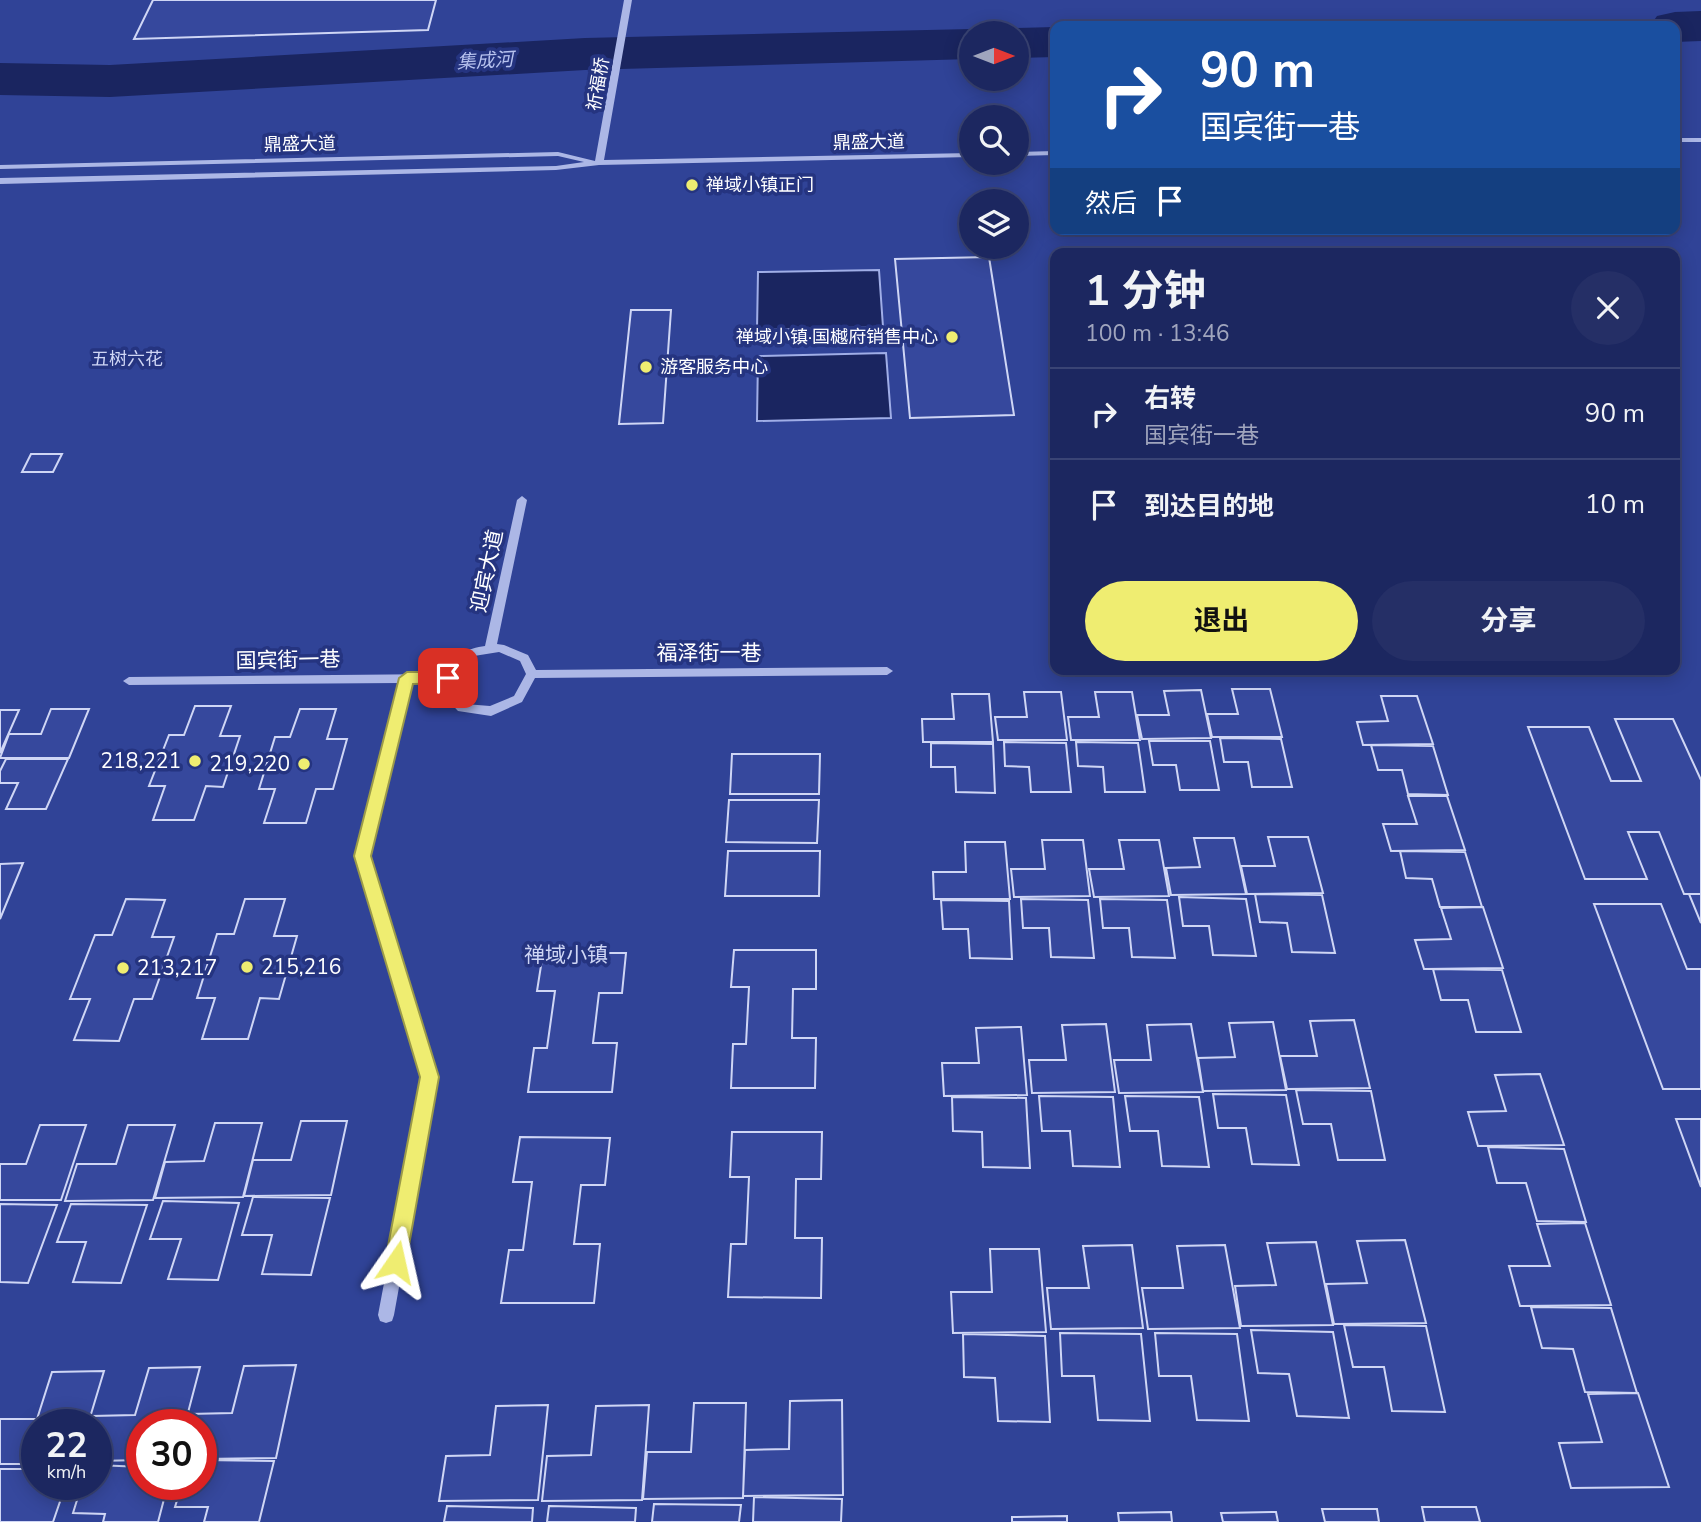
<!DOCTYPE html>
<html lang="zh">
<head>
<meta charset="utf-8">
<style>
	body { margin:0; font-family:"Nunito Sans","Noto Sans SC",sans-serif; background:#252f66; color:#f1f3f6; height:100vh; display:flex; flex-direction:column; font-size:26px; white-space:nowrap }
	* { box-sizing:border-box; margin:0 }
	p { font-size:23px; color:#a0a5bd }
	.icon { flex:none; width:38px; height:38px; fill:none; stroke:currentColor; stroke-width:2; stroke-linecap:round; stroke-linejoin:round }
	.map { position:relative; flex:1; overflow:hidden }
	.sheet { position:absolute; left:1050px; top:248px; width:630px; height:427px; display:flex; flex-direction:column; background:#1c2760; border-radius:14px; box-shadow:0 4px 18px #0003,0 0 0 2px #3a4475 }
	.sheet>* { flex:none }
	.top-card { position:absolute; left:1050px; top:21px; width:630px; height:214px; border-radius:14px; box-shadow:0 4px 18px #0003,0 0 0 2px #3a4475; background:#1a4fa0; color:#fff; overflow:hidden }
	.needle { width:46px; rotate:90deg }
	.controls { position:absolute; left:959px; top:21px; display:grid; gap:14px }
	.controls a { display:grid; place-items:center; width:70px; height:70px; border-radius:50%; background:#1c2760; box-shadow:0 4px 18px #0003,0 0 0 2px #3a4475; font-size:35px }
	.speed { position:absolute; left:21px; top:1409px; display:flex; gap:14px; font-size:35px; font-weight:700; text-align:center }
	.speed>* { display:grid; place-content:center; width:91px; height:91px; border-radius:50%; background:#1c2760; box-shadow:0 4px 18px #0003,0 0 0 2px #3a4475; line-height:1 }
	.speed small { font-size:18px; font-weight:400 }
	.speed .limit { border:10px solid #d22; background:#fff; color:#111 }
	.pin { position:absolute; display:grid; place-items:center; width:60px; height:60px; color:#fff; margin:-30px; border-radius:14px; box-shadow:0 4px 10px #0006 }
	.me { position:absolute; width:77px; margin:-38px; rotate:11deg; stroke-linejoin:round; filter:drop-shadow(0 0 5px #0008) }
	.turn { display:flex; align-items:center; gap:24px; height:147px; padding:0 35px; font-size:32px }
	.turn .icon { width:91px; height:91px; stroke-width:2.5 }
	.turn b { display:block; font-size:49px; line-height:60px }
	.then { display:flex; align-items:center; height:66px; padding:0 35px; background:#0003; gap:14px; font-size:26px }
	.round { display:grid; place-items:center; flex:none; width:74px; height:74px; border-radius:37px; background:#252f66 }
	.headline { display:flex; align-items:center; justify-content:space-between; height:119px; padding:0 35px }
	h1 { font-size:42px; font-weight:700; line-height:52px }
	.cta { display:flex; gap:14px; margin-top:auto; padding:14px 35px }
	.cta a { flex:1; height:80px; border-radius:42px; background:#efed71; color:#111; font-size:28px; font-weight:700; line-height:80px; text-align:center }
	.cta a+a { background:#252f66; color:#f1f3f6 }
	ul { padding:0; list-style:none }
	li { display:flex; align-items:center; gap:21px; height:91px; padding:0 35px; border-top:2px solid #3a4475 }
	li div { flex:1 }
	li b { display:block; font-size:26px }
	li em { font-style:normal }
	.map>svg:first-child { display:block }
	.green { fill:#304397; fill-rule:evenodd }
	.water { fill:#1a2560; stroke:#a0aee7; stroke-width:2 }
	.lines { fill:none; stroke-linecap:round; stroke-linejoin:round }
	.river { fill:#1a2560; fill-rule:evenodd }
	.building { fill:#36489d; stroke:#cfd6f5; stroke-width:2 }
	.minor { fill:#acb7e6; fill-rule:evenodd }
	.route { fill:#efed71; stroke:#9b9a49; stroke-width:2 }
	.poi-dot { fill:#efed71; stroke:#253480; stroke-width:2.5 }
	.labels { text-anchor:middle; stroke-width:7; stroke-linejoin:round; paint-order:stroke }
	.far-street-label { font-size:18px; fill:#fff; stroke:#253480 }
	.far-poi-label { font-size:18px; fill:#fff; stroke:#253480; text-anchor:start }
	.far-park-label { font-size:18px; fill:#cfd6f5; stroke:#253480 }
	.far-water-label { font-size:19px; font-style:italic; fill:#b7c2ee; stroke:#253480 }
	.street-label { font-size:21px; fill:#fff; stroke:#253480 }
	.poi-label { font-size:21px; fill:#fff; stroke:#253480; text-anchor:end }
	.park-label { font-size:21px; fill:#cfd6f5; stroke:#253480 }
</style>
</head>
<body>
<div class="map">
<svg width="1701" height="1522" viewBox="0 0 1701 1522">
	<rect width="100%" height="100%" fill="#253480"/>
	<!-- green -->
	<path class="green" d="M0,0H1701V1522H0ZM1055,26H1675V229H1055ZM971,33H1017V79H971ZM971,117H1017V163H971ZM971,201H1017V247H971ZM1055,254H1675V670H1055ZM37,1424H96V1484H37ZM142,1424H201V1484H142Z"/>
	<!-- water -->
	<path class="water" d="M879,270L883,327L757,330L758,272Z
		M886,353L891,418L757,421L758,356Z"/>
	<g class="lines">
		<!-- river -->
		<path class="river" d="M1701,11V41L1675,42V26H1650L1657,16L1675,12Z
			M1055,27V57L1017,58V33H998L1017,28Z
			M971,29L989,33H971V59L585,70L110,97L0,95V63L110,65L585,38Z"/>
	</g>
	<!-- building -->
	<path class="building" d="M153,0H436L428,30L134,39Z
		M989,257L1014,415L910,418L895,259Z
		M631,310H671L663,423L619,424Z
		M31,454H62L53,472H22Z
		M1232,689H1270L1282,737H1212L1207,714H1238Z
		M1201,690L1211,738L1142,739L1137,715H1169L1164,691Z
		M1024,692H1061L1067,740H998L995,717H1027Z
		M1095,692H1132L1140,740H1071L1068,717H1099Z
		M952,694H989L993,742H923L922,719H954Z
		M1381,696H1417L1433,744L1363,745L1357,722L1388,721Z
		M195,706H231L220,736H240L223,787L206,786L194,820H153L165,786H149L169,735H184Z
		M51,709H89L69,758H0L9,734H41Z
		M300,709H336L327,739H347L333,789H316L306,823H264L275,789H259L275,737H290Z
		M0,710H19L0,753Z
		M1615,719H1673L1701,780V894H1684L1659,832H1628L1647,879H1585L1528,727H1589L1611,781H1641Z
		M1220,738L1281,739L1292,787H1252L1248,762H1224Z
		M1149,741H1210L1219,790H1180L1176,765H1153Z
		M1004,742L1066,743L1071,792H1031L1029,767L1005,766Z
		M1076,742L1138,743L1145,792H1105L1103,767L1078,766Z
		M931,743L993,744L995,793L956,792L955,767H931Z
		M1371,745L1433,746L1448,795L1408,794L1402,770H1378Z
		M732,754H820L819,794H730Z
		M6,759H68L46,809H6L18,783H0V771Z
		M1408,796H1447L1465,850L1391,851L1383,824H1417Z
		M729,800H819L817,843L726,842Z
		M1268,837H1308L1323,893L1247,894L1241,866H1275Z
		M1194,838H1234L1246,894L1171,895L1166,868L1200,867Z
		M1042,840H1083L1090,896L1014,897L1011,869H1045Z
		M1119,840H1159L1169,896L1094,897L1089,869H1124Z
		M965,842H1005L1010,899H934L933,872H966Z
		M728,851H820L819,896H725Z
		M1400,851L1465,852L1482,907H1440L1432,879L1406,878Z
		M23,863L0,919V864Z
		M1255,894L1322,895L1335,953L1292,952L1287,923L1260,922Z
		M1689,894H1701V923Z
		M1179,897L1246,899L1256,956L1213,955L1209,926H1183Z
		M126,899L165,900L152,937H174L152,999H134L119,1041L74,1040L90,999H70L95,935H112Z
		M245,899H285L274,936H297L279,999L260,998L248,1039H202L215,998H197L217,934H234Z
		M1021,899L1088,900L1094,958L1051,957L1049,928H1023Z
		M1100,899L1167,900L1175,958L1132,957L1129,928H1103Z
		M941,900L1009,901L1012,959L970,958L968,929H943Z
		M1594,904H1661L1687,969H1701V1089H1663Z
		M1483,907L1503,968L1424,969L1415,940L1451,939L1441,908Z
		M734,950H816V989H793L792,1038H816L815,1088H731L733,1044H746L749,987H731Z
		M543,953H626L622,993H599L593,1043H617L612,1092H528L534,1048H547L555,991H537Z
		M1433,969L1502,970L1521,1032H1476L1468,1000H1441Z
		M1354,1020L1370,1088L1287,1089L1280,1056H1317L1310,1021Z
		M1273,1022L1286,1090L1203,1091L1198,1058L1235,1057L1229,1023Z
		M1106,1024L1115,1092L1032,1093L1029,1060H1066L1062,1025Z
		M1191,1024L1203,1092L1119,1093L1114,1060H1151L1147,1025Z
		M1021,1027L1027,1095L944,1096L942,1063H979L976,1028Z
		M1540,1074L1564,1145L1478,1146L1468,1112L1506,1111L1495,1075Z
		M1296,1090L1371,1091L1385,1160H1338L1331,1124H1303Z
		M1213,1094L1286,1095L1299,1165L1252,1164L1246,1128H1218Z
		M1039,1096L1113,1097L1120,1167L1073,1166L1070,1131H1042Z
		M1125,1096L1199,1097L1209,1167L1162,1166L1158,1131H1130Z
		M952,1097L1026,1098L1030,1168L983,1167L982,1132L953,1131Z
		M1676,1119H1701V1187Z
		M301,1121H347L331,1195L244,1196L253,1160H291Z
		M215,1123H262L243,1197L155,1198L165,1162L204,1161Z
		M40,1125H86L61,1200H0V1164H26Z
		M128,1125H175L153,1200L65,1201L77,1164H116Z
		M732,1132H822L821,1179H796L795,1238H822L821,1298L728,1297L731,1244H746L749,1177H730Z
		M520,1137L610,1138L605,1185H581L574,1244H600L594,1303H501L509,1250H523L532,1182H513Z
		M1488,1147L1564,1149L1586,1222L1537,1221L1526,1183H1497Z
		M253,1197L330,1198L311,1275L262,1274L272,1235H242Z
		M163,1201L239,1203L218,1280L168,1279L181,1239H150Z
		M0,1204L57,1205L28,1283L0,1282Z
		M71,1204L147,1205L121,1283L73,1282L86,1242H57Z
		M1585,1223L1611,1305L1520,1306L1509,1266H1550L1537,1224Z
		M1405,1240L1426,1323L1334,1324L1326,1284L1367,1283L1357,1241Z
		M1316,1242L1333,1325L1241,1326L1235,1286L1276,1285L1267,1243Z
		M1132,1245L1143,1328L1051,1329L1047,1288H1089L1083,1246Z
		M1225,1245L1240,1328L1148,1329L1142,1288H1183L1177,1246Z
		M990,1249H1039L1046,1332L953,1333L951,1292H992Z
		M1531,1307L1611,1308L1637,1393L1585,1392L1573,1349L1542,1348Z
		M1344,1325L1426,1326L1445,1412L1392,1411L1384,1367H1353Z
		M1251,1330L1333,1332L1349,1418L1297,1416L1289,1374L1258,1373Z
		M1060,1333L1141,1334L1150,1421L1098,1420L1094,1376H1062Z
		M1155,1333L1237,1334L1249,1421L1197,1420L1191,1376H1159Z
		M963,1334L1045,1336L1050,1422L998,1421L995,1378L964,1377Z
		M296,1365L276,1458L201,1459V1424H186L189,1414L232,1413L244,1366Z
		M200,1367L185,1424H142V1460L96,1461V1424H89L92,1416L135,1415L149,1368Z
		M104,1371L88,1424H37V1464H0V1419H37L52,1372Z
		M1638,1393L1669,1487L1571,1488L1559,1443L1602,1442L1588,1394Z
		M842,1400L843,1495L743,1496L745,1450L789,1449L790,1401Z
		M694,1403H746L743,1498L643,1499L647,1452H691Z
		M548,1405L538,1500L439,1501L446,1456L490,1455L496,1406Z
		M649,1405L642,1500L542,1501L547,1456L591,1455L596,1406Z
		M201,1460L274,1461L259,1522H204L208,1507H175L182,1484H201Z
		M96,1465L142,1467V1484H168L158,1522H103L105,1514L73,1513L82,1484H96Z
		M0,1469H37V1484H66L53,1522H0Z
		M754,1497L842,1499L841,1522H753Z
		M654,1504L741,1505L739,1522H652Z
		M447,1506L533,1508L532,1522H444Z
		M549,1506L636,1508L635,1522H547Z
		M1422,1507H1476L1480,1522H1425Z
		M1322,1509H1377L1379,1522H1325Z
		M1171,1512L1172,1522H1119L1118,1513Z
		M1276,1512L1278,1522H1223L1221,1513Z
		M1067,1516V1522H1012V1517Z"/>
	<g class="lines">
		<!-- minor -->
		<path class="minor" d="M624,0H632L604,160L971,153V157L599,165L556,170L0,184V178L556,166L584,162L558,156L0,169V165L558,152L595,161Z
			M1675,138H1701V142H1675Z
			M1055,151V155L1017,156V152Z
			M522,496L527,500L497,644L504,645L528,655L536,670L887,667L893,671L887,675L535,678L522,702L491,716L458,711L442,694L440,691L442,682L412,683L369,856L437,1077L394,1315L392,1321L386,1323L380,1321L378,1315L423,1077L357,856L400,683L129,685L123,681L129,677L443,674C448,656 469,648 485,646L517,500ZM499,652L520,661L526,674L514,696L490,706L465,704L452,690L455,671L474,656Z"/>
	</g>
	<!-- route -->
	<path class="route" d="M407,672H448L456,678L448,683L413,684L371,856L439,1077L406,1262L403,1269L396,1272L388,1269L385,1262L420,1077L354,856L399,678Z"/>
	<!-- markers -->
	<g class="poi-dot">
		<circle cx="692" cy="185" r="7"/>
		<circle cx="952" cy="337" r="7"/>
		<circle cx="646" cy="367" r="7"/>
		<circle cx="195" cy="761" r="7"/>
		<circle cx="304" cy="764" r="7"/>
		<circle cx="247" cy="967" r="7"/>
		<circle cx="123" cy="968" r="7"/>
	</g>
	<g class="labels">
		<!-- far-street labels -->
		<g class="far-street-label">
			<text transform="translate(598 84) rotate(-80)" y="6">祈福桥</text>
			<text transform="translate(869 142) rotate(-1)" y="6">鼎盛大道</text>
			<text transform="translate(300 144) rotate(-1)" y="6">鼎盛大道</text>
		</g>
		<!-- far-poi labels -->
		<g class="far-poi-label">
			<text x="706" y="191">禅域小镇正门</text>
			<text x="938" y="343" text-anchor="end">禅域小镇·国樾府销售中心</text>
			<text x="660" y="373">游客服务中心</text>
		</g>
		<!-- far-park labels -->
		<g class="far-park-label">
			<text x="127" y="365">五树六花</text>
		</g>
		<!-- far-water labels -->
		<g class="far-water-label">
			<text transform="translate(485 60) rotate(-3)" y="7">集成河</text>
		</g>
		<!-- street labels -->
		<g class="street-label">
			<text transform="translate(487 571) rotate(-78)" y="7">迎宾大道</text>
			<text x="709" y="660">福泽街一巷</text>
			<text transform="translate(288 660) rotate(-1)" y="7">国宾街一巷</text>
		</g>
		<!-- poi labels -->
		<g class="poi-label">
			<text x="181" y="768">218,221</text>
			<text x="290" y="771">219,220</text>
			<text x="261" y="974" text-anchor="start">215,216</text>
			<text x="137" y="975" text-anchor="start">213,217</text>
		</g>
		<!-- park labels -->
		<g class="park-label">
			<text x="566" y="962">禅域小镇</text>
		</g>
	</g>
</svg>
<div class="controls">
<a><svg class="needle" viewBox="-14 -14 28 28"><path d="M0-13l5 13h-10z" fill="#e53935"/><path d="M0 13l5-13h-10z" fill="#a0a5bd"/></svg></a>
<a><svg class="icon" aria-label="search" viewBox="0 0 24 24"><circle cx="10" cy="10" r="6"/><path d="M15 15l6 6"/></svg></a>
<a><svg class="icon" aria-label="layers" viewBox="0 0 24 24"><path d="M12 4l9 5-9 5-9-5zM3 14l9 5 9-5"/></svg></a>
</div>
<div class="speed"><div>22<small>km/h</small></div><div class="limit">30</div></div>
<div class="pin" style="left:448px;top:678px;background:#d93025"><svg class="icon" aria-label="arrive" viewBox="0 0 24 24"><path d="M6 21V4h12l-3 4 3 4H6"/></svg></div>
<svg class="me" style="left:396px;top:1262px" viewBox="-20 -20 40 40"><path d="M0-17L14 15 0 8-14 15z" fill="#efed71" stroke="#fff" stroke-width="4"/></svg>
<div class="top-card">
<div class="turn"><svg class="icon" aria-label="right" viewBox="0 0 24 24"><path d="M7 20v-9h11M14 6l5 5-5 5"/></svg><div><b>90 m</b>国宾街一巷</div></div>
<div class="then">然后<svg class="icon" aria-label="arrive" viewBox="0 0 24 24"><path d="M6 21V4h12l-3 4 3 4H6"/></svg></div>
</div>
<section class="sheet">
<div class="headline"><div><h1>1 分钟</h1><p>100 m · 13:46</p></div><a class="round"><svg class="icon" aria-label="close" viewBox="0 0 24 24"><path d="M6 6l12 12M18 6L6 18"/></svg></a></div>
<ul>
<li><svg class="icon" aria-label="right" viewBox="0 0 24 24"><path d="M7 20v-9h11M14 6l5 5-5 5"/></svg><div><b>右转</b><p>国宾街一巷</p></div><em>90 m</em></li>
<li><svg class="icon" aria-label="arrive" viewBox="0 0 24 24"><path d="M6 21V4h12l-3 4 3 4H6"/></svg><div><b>到达目的地</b></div><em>10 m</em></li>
</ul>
<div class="cta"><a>退出</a><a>分享</a></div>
</section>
</div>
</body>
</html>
